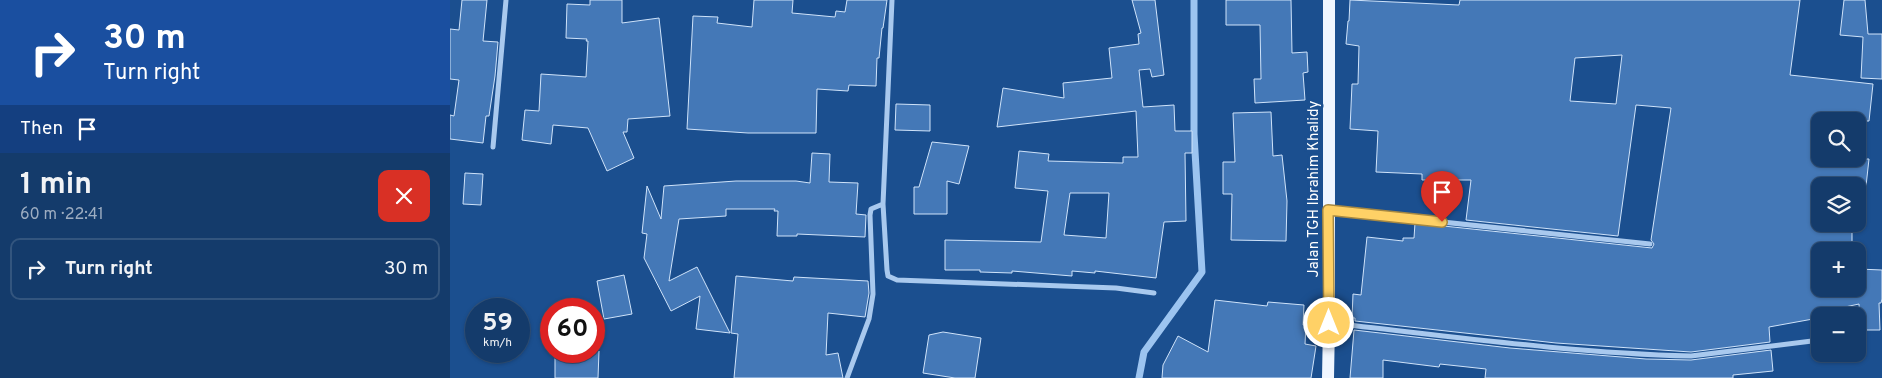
<!DOCTYPE html>
<html lang="en">
<head>
<meta charset="utf-8">
<style>
	body { margin:0; font-family:Overpass,sans-serif; background:#1d4271; color:#f1f3f6; height:100vh; display:flex; flex-direction:column; font-size:19px; white-space:nowrap }
	* { box-sizing:border-box; margin:0 }
	p { font-size:16px; color:#9dadc1 }
	.icon { flex:none; width:28px; height:28px; fill:none; stroke:currentColor; stroke-width:2; stroke-linecap:round; stroke-linejoin:round }
	.map { position:relative; flex:1; overflow:hidden }
	.sheet { display:flex; flex-direction:column; background:#143b6b; width:450px }
	.sheet>* { flex:none }
	.guide { background:#1a4fa0; color:#fff; overflow:hidden }
	.tools { position:absolute; left:1361px; top:112px; display:grid; gap:10px }
	.tools a { display:grid; place-items:center; width:55px; height:55px; border-radius:10px; background:#143b6b; box-shadow:0 1px 4px #0004,0 0 0 1px #33557e; font-size:25px }
	.speed { position:absolute; left:15px; top:298px; display:flex; gap:10px; font-size:25px; font-weight:700; text-align:center }
	.speed>* { display:grid; place-content:center; width:65px; height:65px; border-radius:50%; background:#143b6b; box-shadow:0 1px 4px #0004,0 0 0 1px #33557e; line-height:1 }
	.speed small { font-size:12px; font-weight:400 }
	.speed .limit { border:8px solid #d22; background:#fff; color:#111 }
	.pin { position:absolute; display:grid; place-items:center; width:42px; height:42px; color:#fff; margin:-51px -21px; border-radius:50% 50% 50% 0; rotate:-45deg; box-shadow:0 0 5px #0007 }
	.pin .icon { rotate:45deg }
	.me { position:absolute; width:55px; margin:-28px; rotate:0deg; stroke-linejoin:round; filter:drop-shadow(0 0 4px #0008) }
	.turn { display:flex; align-items:center; gap:18px; height:105px; padding:0 20px; font-size:22px }
	.turn .icon { width:65px; height:65px; stroke-width:2.5 }
	.turn b { display:block; font-size:35px; line-height:42px }
	.then { display:flex; align-items:center; height:48px; padding:0 20px; background:#0003; gap:10px; font-size:19px }
	.round { display:grid; place-items:center; flex:none; width:52px; height:52px; border-radius:10px; background:#1d4271 }
	.overview { display:flex; align-items:center; justify-content:space-between; height:85px; padding:0 20px }
	h1 { font-size:30px; font-weight:700; line-height:38px }
	ul { padding:0; list-style:none }
	li { display:flex; align-items:center; gap:15px; height:62px; margin:0 10px 8px; padding:0 10px; border:2px solid #33557e; border-radius:10px }
	li div { flex:1 }
	li b { display:block; font-size:19px }
	li em { font-style:normal }
	main { display:flex; flex:1; min-height:0 }
	.map>svg:first-child { display:block }
	.lines { fill:none; stroke-linecap:round; stroke-linejoin:round }
	.stream { stroke:#9cc4f0; stroke-width:7 }
	.building { fill:#4478b7; stroke:#cfe3fa; fill-rule:evenodd }
	.minor { stroke:#a9c9ee; stroke-width:5 }
	.primary { stroke:#f0f6ff; stroke-width:12 }
	.route-casing { stroke:#a68842; stroke-width:12 }
	.route { stroke:#ffd166; stroke-width:9 }
	.labels { text-anchor:middle; stroke-width:5; stroke-linejoin:round; paint-order:stroke }
	.street-label { font-size:15px; fill:#fff; stroke:#1b4f8f }
</style>
</head>
<body>
<main>
<section class="sheet">
<div class="guide">
<div class="turn"><svg class="icon" aria-label="right" viewBox="0 0 24 24"><path d="M7 20v-9h11M14 6l5 5-5 5"/></svg><div><b>30 m</b>Turn right</div></div>
<div class="then">Then<svg class="icon" aria-label="arrive" viewBox="0 0 24 24"><path d="M6 21V4h12l-3 4 3 4H6"/></svg></div>
</div>
<div class="overview"><div><h1>1 min</h1><p>60 m · 22:41</p></div><a class="round" style="background:#d93025;color:#fff"><svg class="icon" aria-label="close" viewBox="0 0 24 24"><path d="M6 6l12 12M18 6L6 18"/></svg></a></div>
<ul>
<li><svg class="icon" aria-label="right" viewBox="0 0 24 24"><path d="M7 20v-9h11M14 6l5 5-5 5"/></svg><div><b>Turn right</b></div><em>30 m</em></li>
</ul>
</section>
<div class="map">
<svg width="1432" height="378" viewBox="0 0 1432 378">
	<rect width="100%" height="100%" fill="#1b4f8f"/>
	<g class="lines">
		<!-- stream -->
		<path class="stream" d="M689,378L694,352L752,272L744,134V0"/>
	</g>
	<!-- building -->
	<path class="building" d="M12,0H37L33,41L48,42L45,76L39,116H36L33,143L0,139V115L4,116L9,80L0,79V29L9,30Z
		M140,0H172V23L209,18L220,116L178,119L177,132H173L184,158L157,171L138,128L103,125L101,144L72,140L75,110L89,111L91,74L136,77L138,41H136L137,39L116,38L117,4L140,5Z
		M304,0H343L342,13L385,17L386,11L395,12L397,0H437L433,28H432L429,58H427L426,86L399,85L398,91L367,89L366,133H298L237,129L243,16L268,17L267,23L302,27Z
		M682,0H705L714,75L702,77L700,69L689,70L693,107L724,105L725,131H742V153H735L736,221L714,222L706,278L645,271V273L622,271V276L562,271V273L530,272V270H495V240L591,242L598,191L565,188L569,151L599,154L598,161L673,163V157H688L686,111L547,127L553,88L614,98L613,83L662,78L659,48L689,44L688,34L691,33ZM620,193H659L656,238L614,235Z
		M776,0H841L842,53L857,52L858,72L853,73L855,100L805,103L804,79H811L810,25H776Z
		M900,0L1009,5L1010,0H1350L1340,75L1423,84L1419,121H1370V159H1419L1416,186H1370V228H1402V251L1368,252L1367,289H1408V269L1432,270V299L1431,303H1429L1430,330H1410L1409,304L1362,314L1363,319L1319,327L1320,342L1241,352L1106,343L905,321V318H902L903,294L911,295L917,237L953,241V238H964L965,223L1202,248L1204,244L1201,240L1221,108L1186,105L1168,236L1016,220L1021,180H972V174L926,172L928,131L900,129L902,84H908L909,46L896,44L898,21H899ZM1172,55L1166,104L1120,101L1125,58Z
		M1394,0H1415L1418,34H1432V79L1411,78L1413,37L1390,35Z
		M446,104L480,105V131L445,130Z
		M821,112L823,156L832,155L837,201L836,241L781,240L782,194H773V162H785L783,113Z
		M482,142L519,146L509,184L497,181V214H464V187H469Z
		M362,153L380,154L379,182L408,183L406,214L416,215L415,237L347,234V236H327L328,211H324L325,209H276V216L229,219L219,281L247,267L280,333L246,329L250,296L221,311L194,258L197,234L192,233L197,186L211,219L214,186L286,181H346L360,183Z
		M15,173L33,174L31,205L13,204Z
		M174,275L182,314L154,319L147,281Z
		M286,276L343,281L344,277L418,281L419,293L415,317L378,313L376,355L388,353L393,378H284L288,334L281,333Z
		M765,300L817,306L818,302L854,305L853,325H856L855,344L866,346L861,378H712L713,365L728,336L758,352Z
		M904,330L1060,348L1196,359L1241,360L1321,350L1323,371L1283,375V378H1035L1036,369L990,364L989,367L933,360V378H900Z
		M493,332L531,338L525,378H505L473,373L479,335Z
		M105,351H149L148,378H105Z"/>
	<g class="lines">
		<!-- minor -->
		<path class="minor" d="M43,147L56,0
			M433,204L437,270L438,276L447,280L666,288L704,293
			M879,210L1200,244
			M880,323C1000,336 1121,353 1241,356L1370,340
			M397,378L419,319L423,294L420,215L421,209L433,204L442,0"/>
		<!-- primary -->
		<path class="primary" d="M878,378L879,323V0"/>
	</g>
	<g class="lines">
		<!-- route casing -->
		<g class="route-casing">
			<path id="route" d="M879,323L878,210L992,222"/>
		</g>
		<!-- route -->
		<use href="#route" class="route"/>
	</g>
	<g class="labels">
		<!-- street labels -->
		<g class="street-label">
			<text transform="translate(863 189) rotate(-90)" y="5">Jalan TGH Ibrahim Khalidy</text>
		</g>
	</g>
</svg>
<div class="tools">
<a><svg class="icon" aria-label="search" viewBox="0 0 24 24"><circle cx="10" cy="10" r="6"/><path d="M15 15l6 6"/></svg></a>
<a><svg class="icon" aria-label="layers" viewBox="0 0 24 24"><path d="M12 4l9 5-9 5-9-5zM3 14l9 5 9-5"/></svg></a>
<a>+</a>
<a>−</a>
</div>
<div class="speed"><div>59<small>km/h</small></div><div class="limit">60</div></div>
<div class="pin" style="left:992px;top:222px;background:#d93025"><svg class="icon" aria-label="arrive" viewBox="0 0 24 24"><path d="M6 21V4h12l-3 4 3 4H6"/></svg></div>
<svg class="me" style="left:879px;top:323px" viewBox="-20 -20 40 40"><circle r="17" fill="#ffd166" stroke="#fff" stroke-width="3"/><path d="M0-11L8 9 0 5-8 9z" fill="#fff"/></svg>
</div>
</main>
</body>
</html>
